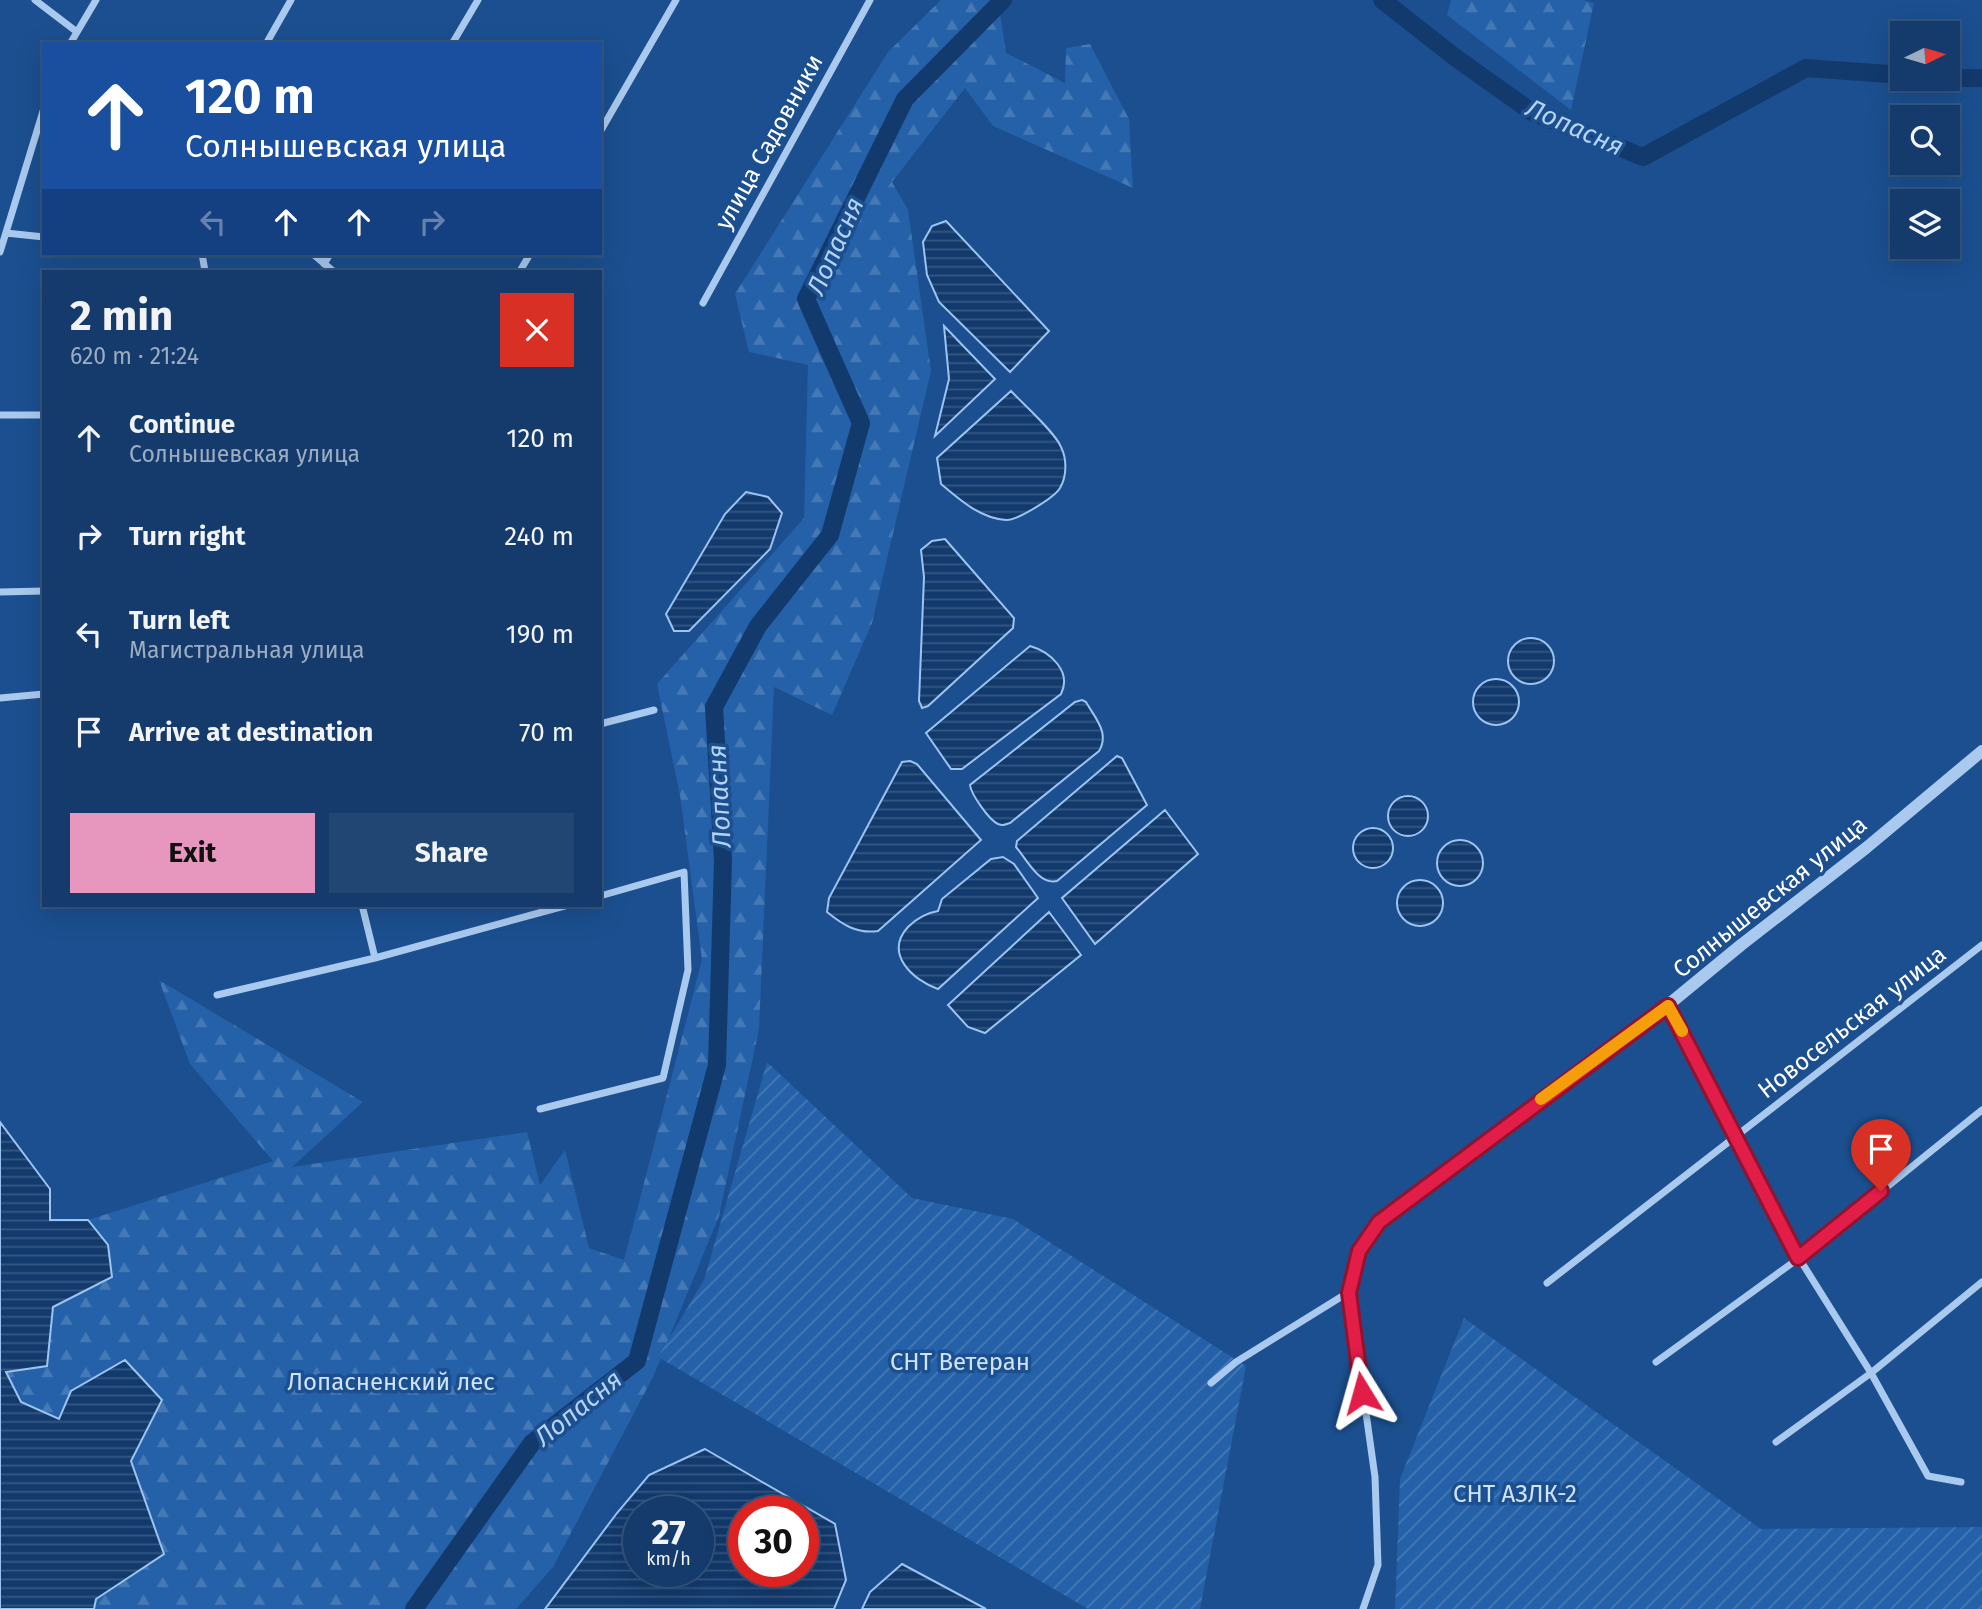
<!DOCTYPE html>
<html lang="en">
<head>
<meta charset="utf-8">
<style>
	body { margin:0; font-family:"Fira Sans",sans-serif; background:#214673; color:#f1f3f6; height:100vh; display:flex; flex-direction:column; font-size:26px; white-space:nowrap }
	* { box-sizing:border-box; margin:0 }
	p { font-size:23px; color:#9dadc1 }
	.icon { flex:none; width:38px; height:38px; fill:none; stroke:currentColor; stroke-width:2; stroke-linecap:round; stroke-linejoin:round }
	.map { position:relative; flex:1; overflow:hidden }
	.panel { position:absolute; left:42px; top:270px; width:560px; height:637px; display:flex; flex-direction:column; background:#143b6b; border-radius:0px; box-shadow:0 7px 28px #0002,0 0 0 2px #33557e }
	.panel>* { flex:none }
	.banner { position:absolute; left:42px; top:42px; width:560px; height:214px; border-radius:0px; box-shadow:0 7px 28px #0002,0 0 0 2px #33557e; background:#1a4fa0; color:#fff; overflow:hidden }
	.needle { width:46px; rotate:85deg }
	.controls { position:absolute; left:1890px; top:21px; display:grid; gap:14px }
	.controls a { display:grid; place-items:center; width:70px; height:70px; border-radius:0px; background:#143b6b; box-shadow:0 7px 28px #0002,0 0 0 2px #33557e; font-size:35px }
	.speed { position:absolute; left:623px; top:1496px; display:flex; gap:14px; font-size:35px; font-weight:700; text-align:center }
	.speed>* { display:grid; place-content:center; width:91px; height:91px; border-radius:50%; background:#143b6b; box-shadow:0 7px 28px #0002,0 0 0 2px #33557e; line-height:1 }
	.speed small { font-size:18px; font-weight:400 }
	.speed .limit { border:10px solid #d22; background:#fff; color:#111 }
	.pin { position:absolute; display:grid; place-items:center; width:60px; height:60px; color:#fff; margin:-72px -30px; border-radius:50% 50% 50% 0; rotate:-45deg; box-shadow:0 0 7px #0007 }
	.pin .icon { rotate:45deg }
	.me { position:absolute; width:77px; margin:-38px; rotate:352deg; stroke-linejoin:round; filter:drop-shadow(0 0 5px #0008) }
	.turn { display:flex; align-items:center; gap:24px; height:147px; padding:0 28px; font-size:32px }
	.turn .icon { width:91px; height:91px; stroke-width:2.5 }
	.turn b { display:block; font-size:49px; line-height:60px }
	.lanes { display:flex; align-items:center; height:66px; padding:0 28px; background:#0003; justify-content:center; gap:35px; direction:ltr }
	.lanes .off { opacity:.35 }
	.round { display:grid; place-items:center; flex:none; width:74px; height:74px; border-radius:0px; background:#214673 }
	.summary { display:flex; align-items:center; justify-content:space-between; height:119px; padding:0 28px }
	h1 { font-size:42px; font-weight:700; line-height:52px }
	.cta { display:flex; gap:14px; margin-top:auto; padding:14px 28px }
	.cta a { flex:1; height:80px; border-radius:0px; background:#e797bd; color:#111; font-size:28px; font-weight:700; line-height:80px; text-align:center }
	.cta a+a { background:#214673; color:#f1f3f6 }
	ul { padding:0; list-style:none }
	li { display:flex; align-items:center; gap:21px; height:98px; padding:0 28px }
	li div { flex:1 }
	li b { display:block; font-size:26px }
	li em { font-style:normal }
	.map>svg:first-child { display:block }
	.forest { fill:url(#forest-firs) }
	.garden { fill:url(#garden-furrows) }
	.water { fill:url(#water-rules); stroke:#9cc4f0; stroke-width:2; fill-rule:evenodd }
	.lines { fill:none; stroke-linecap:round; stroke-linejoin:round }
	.river { stroke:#123a6d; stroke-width:18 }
	.minor { stroke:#a9c9ee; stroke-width:7 }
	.tertiary { stroke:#a9c9ee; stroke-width:12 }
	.route-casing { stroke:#92132f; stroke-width:18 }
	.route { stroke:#e11d48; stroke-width:12 }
	.slow { stroke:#f59e0b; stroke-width:12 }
	.labels { text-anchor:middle; stroke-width:7; stroke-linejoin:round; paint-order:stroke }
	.street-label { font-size:24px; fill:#fff; stroke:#1b4f8f }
	.park-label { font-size:24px; fill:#cfe3fa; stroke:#1b4f8f }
	.water-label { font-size:26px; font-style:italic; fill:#b5d3f5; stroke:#1b4f8f }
</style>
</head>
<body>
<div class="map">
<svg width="1982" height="1609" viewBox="0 0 1982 1609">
	<defs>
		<pattern id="forest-firs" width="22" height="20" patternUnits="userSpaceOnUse" patternTransform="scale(1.75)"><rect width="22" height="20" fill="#2461a8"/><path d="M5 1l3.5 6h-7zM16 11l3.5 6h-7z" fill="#4579b5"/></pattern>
		<pattern id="garden-furrows" width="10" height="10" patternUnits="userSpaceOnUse" patternTransform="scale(1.75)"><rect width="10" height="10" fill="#2461a8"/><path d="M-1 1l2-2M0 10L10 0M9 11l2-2" fill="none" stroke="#4579b5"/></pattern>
		<pattern id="water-rules" width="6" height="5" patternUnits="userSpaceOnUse" patternTransform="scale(1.75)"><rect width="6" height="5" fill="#123a6d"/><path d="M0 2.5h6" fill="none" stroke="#365883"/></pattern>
	</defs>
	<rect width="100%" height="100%" fill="#1b4f8f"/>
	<!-- forest -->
	<path class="forest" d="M941,0H998L1006,53L1065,83L1066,48L1090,44L1129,119L1133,188L993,126L965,88L892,182L908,210L931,371L872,623L832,715L774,687L759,1029L719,1216L653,1377L553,1567L516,1609H94L96,1599L164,1554L131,1461L162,1399L59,1419L21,1402L5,1372L47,1366L53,1307L112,1277L108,1245L88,1220L273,1161L190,1064L159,980L363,1102L292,1167L527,1132L540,1185L565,1150L589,1248L624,1260L702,960L680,795L657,684L804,518L808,365L749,352L735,294L888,52Z
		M1451,0H1583L1594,3L1571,110L1447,15Z"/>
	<!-- garden -->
	<path class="garden" d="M767,1062L912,1198L1013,1219L1246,1366L1200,1609H1088L658,1357L704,1280Z
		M1464,1318L1761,1529L1982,1527V1609H1395L1400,1479Z"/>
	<!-- water -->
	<path class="water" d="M946,221L1049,331L1010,372L939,302L927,275L923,242L932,226Z
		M944,326L995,379L935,436L949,379Z
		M1011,391C1023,404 1055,432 1061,447C1067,459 1067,476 1060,488C1054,498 1016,521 1006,520C980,518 960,500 941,484L937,458Z
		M746,492L768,497L782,513L770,549L689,631H674L666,614L725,514Z
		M945,539L1014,618L1013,628L928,706L922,708L919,701L924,577L921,550L932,541Z
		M1508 661a23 23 0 1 1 46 0a23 23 0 1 1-46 0Z
		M1030,646C1051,652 1072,672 1061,694L962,769H951L926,733Z
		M1473 702a23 23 0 1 1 46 0a23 23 0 1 1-46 0Z
		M1082,700L1086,702C1095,718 1110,733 1099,751L1010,823C1004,825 1003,826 998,824C989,820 971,794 970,785L1075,702Z
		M1117,756L1122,758L1147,805L1057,881C1039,885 1027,860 1016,847L1017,841Z
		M910,761L917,764L981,840L878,931C857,934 843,925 827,912L829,898L902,762Z
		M1388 816a20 20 0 1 1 40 0a20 20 0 1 1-40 0Z
		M1165,810L1198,854L1095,944L1062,898Z
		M1353 848a20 20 0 1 1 40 0a20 20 0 1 1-40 0Z
		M1437 863a23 23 0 1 1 46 0a23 23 0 1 1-46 0Z
		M1003,857L1014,864L1038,898L938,989C912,980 884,953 908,927C917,918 926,913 938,911L942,899L991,859Z
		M1397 903a23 23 0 1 1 46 0a23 23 0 1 1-46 0Z
		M1049,912L1081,955L985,1033L968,1027L948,1005Z
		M0,1122L50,1189V1220H88L108,1245L112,1277L53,1307L47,1366L6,1372L21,1402L59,1419L71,1391L125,1360L162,1400L131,1461L164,1554L96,1599L94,1609H0Z
		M705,1449L835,1524L846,1580L834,1609H545L617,1513L649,1475ZM639,1512H698V1572H639ZM744,1512H803V1572H744Z
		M902,1564L986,1609H862L870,1592Z"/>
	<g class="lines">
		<!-- river -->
		<path class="river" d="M1382,0L1456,58L1532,112L1643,157L1806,68L1902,75
			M1948,78H1982
			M414,1609L532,1443L637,1361L717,1065L723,861L714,707L758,626L830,535L861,423L806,299L905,99L1003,0"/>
		<!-- minor -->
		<path class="minor" d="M35,0L77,32
			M70,44L96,0
			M266,44L291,0
			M452,44L478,0
			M600,132L676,0
			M6,233L44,237
			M0,252L44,108
			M202,254L205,271
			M313,254L333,271
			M324,264L330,254
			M520,271L530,254
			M703,303L870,0
			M0,415H44
			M0,592L44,591
			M0,698L44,694
			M600,724L654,710
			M362,905L375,958
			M217,995L375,958L568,905
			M1668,1005L1799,1258L1871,1373L1928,1476L1961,1482
			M540,1109L663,1078L688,970L684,872L600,896
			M1547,1283L1982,945
			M1656,1362L1799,1258L1982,1110
			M1211,1383L1236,1362L1349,1292
			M1776,1442L1871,1373L1982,1282
			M1363,1609L1378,1565L1375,1477L1349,1292L1359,1251L1379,1222"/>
		<!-- tertiary -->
		<path class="tertiary" d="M1379,1222L1668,1005L1741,945L1866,848L1982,751"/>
	</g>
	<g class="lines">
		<!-- route casing -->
		<g class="route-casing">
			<path id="route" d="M1362,1393L1349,1293L1359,1251L1379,1222L1668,1006L1798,1258L1881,1191"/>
		</g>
		<!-- route -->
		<use href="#route" class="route"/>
		<!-- slow -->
		<path class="slow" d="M1541,1099L1668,1006L1682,1031"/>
	</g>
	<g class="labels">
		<!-- street labels -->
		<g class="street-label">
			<text transform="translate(769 142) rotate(-61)" y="8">улица Садовники</text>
			<text transform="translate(1770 897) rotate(-39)" y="8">Солнышевская улица</text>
			<text transform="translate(1852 1022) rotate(-38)" y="8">Новосельская улица</text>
		</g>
		<!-- park labels -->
		<g class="park-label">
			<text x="960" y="1370">СНТ Ветеран</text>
			<text x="391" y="1390">Лопасненский лес</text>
			<text x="1515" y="1502">СНТ АЗЛК-2</text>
		</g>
		<!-- water labels -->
		<g class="water-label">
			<text transform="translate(1575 127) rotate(24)" y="9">Лопасня</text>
			<text transform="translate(835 246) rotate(-66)" y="9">Лопасня</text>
			<text transform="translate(719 796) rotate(-93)" y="9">Лопасня</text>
			<text transform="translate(578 1408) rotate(-39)" y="9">Лопасня</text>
		</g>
	</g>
</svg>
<div class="controls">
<a><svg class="needle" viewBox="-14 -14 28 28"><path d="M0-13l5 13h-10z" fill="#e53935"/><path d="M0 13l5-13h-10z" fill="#9dadc1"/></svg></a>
<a><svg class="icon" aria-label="search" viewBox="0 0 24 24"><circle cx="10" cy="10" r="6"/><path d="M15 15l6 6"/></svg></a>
<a><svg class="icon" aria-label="layers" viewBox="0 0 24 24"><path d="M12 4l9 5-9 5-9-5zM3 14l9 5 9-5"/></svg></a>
</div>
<div class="speed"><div>27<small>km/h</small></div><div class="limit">30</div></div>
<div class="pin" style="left:1881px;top:1191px;background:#d93025"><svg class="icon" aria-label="arrive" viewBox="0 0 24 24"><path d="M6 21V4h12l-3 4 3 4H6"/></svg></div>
<svg class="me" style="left:1362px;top:1393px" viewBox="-20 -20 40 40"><path d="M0-17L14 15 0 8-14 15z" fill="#e11d48" stroke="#fff" stroke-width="4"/></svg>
<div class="banner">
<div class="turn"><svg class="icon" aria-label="ahead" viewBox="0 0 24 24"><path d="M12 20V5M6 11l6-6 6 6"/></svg><div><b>120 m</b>Солнышевская улица</div></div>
<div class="lanes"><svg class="icon off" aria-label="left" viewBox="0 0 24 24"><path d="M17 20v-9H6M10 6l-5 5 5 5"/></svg><svg class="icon" aria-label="ahead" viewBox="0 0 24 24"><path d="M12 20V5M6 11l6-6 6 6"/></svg><svg class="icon" aria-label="ahead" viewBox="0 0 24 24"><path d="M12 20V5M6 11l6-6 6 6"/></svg><svg class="icon off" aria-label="right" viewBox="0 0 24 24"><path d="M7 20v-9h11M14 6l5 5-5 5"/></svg></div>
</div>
<section class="panel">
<div class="summary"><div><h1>2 min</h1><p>620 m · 21:24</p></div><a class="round" style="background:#d93025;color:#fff"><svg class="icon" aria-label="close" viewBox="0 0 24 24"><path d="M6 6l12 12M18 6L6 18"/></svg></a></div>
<ul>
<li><svg class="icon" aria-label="ahead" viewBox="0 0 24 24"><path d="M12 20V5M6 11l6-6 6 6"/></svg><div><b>Continue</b><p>Солнышевская улица</p></div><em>120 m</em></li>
<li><svg class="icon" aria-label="right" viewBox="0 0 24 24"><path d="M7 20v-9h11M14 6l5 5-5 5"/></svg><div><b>Turn right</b></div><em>240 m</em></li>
<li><svg class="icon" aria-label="left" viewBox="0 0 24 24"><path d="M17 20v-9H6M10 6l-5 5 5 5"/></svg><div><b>Turn left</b><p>Магистральная улица</p></div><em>190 m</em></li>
<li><svg class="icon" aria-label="arrive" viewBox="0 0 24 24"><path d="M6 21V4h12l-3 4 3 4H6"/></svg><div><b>Arrive at destination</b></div><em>70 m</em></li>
</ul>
<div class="cta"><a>Exit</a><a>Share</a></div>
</section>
</div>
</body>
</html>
